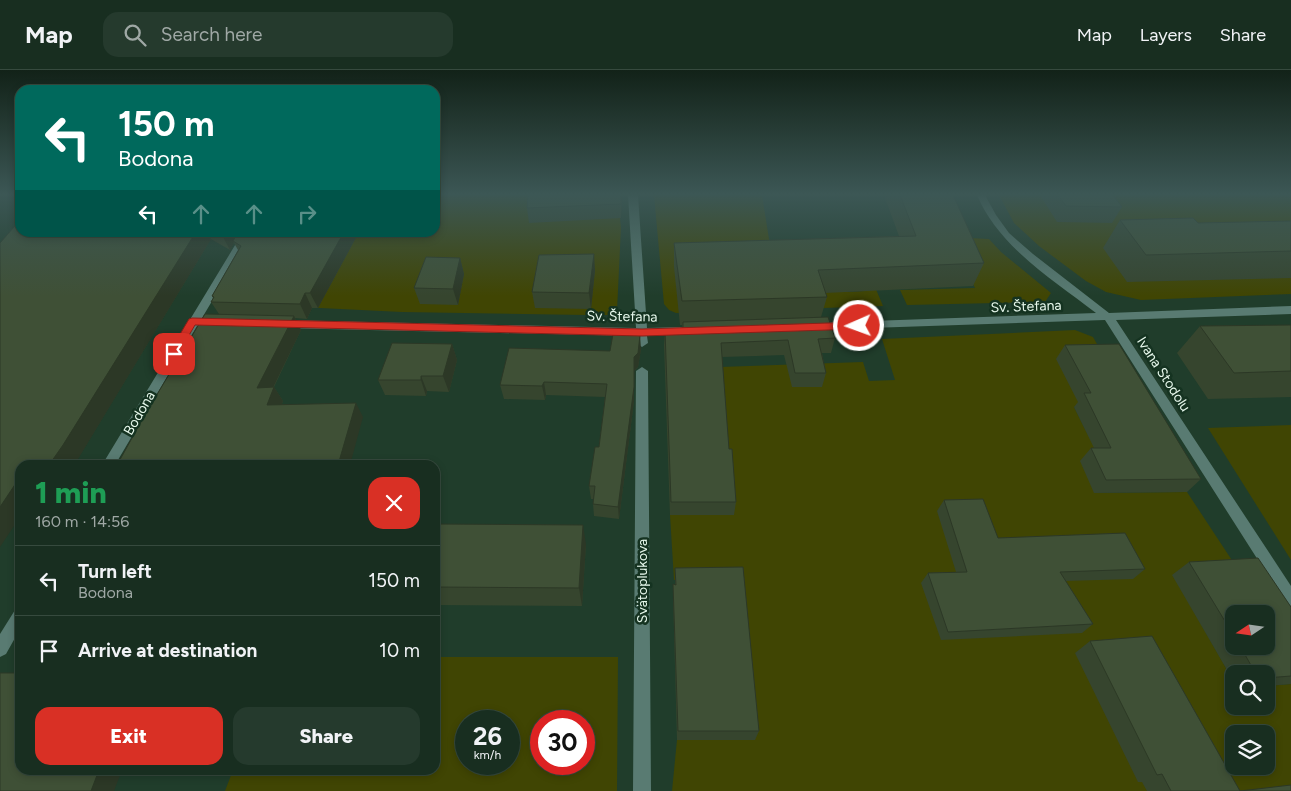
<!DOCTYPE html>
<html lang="en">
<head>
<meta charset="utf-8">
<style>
	body { margin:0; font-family:Figtree,sans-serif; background:#253a2d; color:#f1f3f6; height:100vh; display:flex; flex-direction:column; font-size:19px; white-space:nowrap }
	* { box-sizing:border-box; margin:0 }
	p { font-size:16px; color:#9fa8a5 }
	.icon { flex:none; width:28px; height:28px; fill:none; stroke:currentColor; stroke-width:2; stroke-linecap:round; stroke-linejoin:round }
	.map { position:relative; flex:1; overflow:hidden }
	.side { position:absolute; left:15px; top:390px; width:425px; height:315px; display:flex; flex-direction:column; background:#182e20; border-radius:15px; box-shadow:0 2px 8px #0003,0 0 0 1px #364a3e }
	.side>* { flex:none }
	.top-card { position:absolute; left:15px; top:15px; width:425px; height:152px; border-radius:15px; box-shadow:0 2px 8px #0003,0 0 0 1px #364a3e; background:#00695c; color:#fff; overflow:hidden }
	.needle { width:32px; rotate:257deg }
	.buttons { position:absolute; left:1225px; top:535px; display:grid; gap:10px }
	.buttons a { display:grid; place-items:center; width:50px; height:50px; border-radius:10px; background:#182e20; box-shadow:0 2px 8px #0003,0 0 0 1px #364a3e; font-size:25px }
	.speed { position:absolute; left:455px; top:640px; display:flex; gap:10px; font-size:25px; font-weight:700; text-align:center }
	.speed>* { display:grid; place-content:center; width:65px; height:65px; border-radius:50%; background:#182e20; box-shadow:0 2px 8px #0003,0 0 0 1px #364a3e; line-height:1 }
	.speed small { font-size:12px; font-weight:400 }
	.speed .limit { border:8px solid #d22; background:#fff; color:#111 }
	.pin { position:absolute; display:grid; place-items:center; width:42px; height:42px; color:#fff; margin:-21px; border-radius:10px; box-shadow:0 2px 8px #0006 }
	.me { position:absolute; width:55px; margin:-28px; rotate:268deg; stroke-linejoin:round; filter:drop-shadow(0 0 4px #0008) }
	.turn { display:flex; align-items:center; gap:18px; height:105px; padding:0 20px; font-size:22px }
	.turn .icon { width:65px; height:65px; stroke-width:2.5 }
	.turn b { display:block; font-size:35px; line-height:42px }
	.lanes { display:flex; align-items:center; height:48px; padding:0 20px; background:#0003; justify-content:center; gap:25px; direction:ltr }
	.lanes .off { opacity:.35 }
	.round { display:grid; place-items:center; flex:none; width:52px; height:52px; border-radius:15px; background:#253a2d }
	.head { display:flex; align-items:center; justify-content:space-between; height:85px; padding:0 20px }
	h1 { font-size:30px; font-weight:800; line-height:38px; color:#1e9e55 }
	.button { display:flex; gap:10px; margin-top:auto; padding:10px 20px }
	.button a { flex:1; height:58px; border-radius:15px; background:#d93025; color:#fff; font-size:20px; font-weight:800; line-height:58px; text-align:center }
	.button a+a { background:#253a2d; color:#f1f3f6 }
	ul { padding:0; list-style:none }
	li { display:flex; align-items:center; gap:15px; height:70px; padding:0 20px; border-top:1px solid #364a3e }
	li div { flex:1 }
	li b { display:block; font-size:19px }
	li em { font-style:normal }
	header { display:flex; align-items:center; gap:30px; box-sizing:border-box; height:70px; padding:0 25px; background:#182e20; border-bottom:1px solid #364a3e }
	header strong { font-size:24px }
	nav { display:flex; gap:28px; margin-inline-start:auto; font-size:18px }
	.search { width:350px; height:45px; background:#253a2d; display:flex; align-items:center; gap:12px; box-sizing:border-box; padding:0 18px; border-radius:15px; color:#9fa8a5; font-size:19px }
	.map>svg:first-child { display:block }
	.green { fill:#404503; fill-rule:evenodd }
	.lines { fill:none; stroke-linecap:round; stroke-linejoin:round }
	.street { fill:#597b72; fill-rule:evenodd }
	.wall { fill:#36452e; fill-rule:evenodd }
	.shaded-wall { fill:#2c3826 }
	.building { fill:#3f5036; stroke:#2c3826 }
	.route { fill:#d93025; stroke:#8d1f18 }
	.labels { text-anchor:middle; stroke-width:5; stroke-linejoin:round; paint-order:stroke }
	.street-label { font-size:14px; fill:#e7f8ec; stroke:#153321 }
</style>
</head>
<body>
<header>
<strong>Map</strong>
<div class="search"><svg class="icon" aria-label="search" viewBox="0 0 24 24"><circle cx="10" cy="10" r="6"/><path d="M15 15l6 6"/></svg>Search here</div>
<nav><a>Map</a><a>Layers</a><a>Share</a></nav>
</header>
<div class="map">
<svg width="1291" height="721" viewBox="0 0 1291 721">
	<rect width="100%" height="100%" fill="#203d2b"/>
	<!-- green -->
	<path class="green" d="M435,125H617L621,157L617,241L610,245H587L402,242L279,236L268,163L435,162Z
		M654,125H762L769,169L781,193L848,222L865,221V193L883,236L676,243L669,240L664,234Z
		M999,125H1291V224L1141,230L1106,222L1086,211L1039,176L1014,153Z
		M950,167L989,169L1001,182L1051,223L1045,232L907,235L900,220L975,218Z
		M1075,260L1093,267L1105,288L1081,337H1074L1088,365H1096L1095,423L1187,422L1239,501L1173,505L1234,612V636H1266V616L1291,614V719L1288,721H672L677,670L755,669L705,509L674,510L670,445H734L729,393H669L667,348L720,297L863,292L869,311L895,310L882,269ZM1234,664H1266V696H1234Z
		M1291,355V490L1208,358Z
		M435,587H618L617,721H225L233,700H435ZM509,651V694H466V651ZM584,651V694H541V651Z"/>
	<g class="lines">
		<!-- street -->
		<path class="street" d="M628,125H638L647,258L680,257L684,258L686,261L684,264L647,266L648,273L642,277L636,273V266L282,258L276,254L282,250L636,258Z
			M977,125H985L996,145L1009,163L1033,184L1109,243L1291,236V244L1116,250L1291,516V536L1286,534L1105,250L811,260L809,257L811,254L815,253L1096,243C1052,209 999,177 977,125Z
			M243,162H253L202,248L219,249L220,252L219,255L197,256L115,395H102Z
			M642,297L648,301L651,721H633L636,301Z
			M20,538V559L6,584L0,587V564L15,540Z"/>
	</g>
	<!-- wall -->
	<path class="wall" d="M528,125H622L621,148L529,153L527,138Z
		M884,125H953L984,193L973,216L825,223L827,227L821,247L835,268L831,283H822L826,303L822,317H792L784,285L722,287L729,379L736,432L734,445H670L664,275L665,260H682V255H680L674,197V173L899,166Z
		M1040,125H1113L1122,137L1112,153L1057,152Z
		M1120,150L1198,153L1291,151V208L1127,212L1103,178Z
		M20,162H359L318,238H312L307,249L295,248L301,260L274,317L283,331L282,334L363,347L117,395L219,244L211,232L213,228L212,226L238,180L234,173L230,180L211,169L74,395H20Z
		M460,188L464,204L458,235L420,234L414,218Z
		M595,200L591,239L535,238L532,222Z
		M1291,255V327L1208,329L1177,283L1200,256Z
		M452,274L457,290L449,322L427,321L426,326L385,325L378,310Z
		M1065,275L1201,409L1187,422L1094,423L1080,391L1091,378H1094L1074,337L1078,332L1056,289Z
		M641,279L638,297L634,301V331L619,449L594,446L593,434V429H591L589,416L599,377L605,327L546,325L545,330L504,329L500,315L610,281Z
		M944,430L998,468L1145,499L1133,509L1065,511L1093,554L1082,563L941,570L921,513L928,503L956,502L937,441Z
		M435,454L586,474L582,536L435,535Z
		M1189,492L1291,537V614L1266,616V604H1234V612L1172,505ZM1234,544L1266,576H1234Z
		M675,498L759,661L755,670H677L673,526V514H675Z
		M1090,571L1240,721H1291H1147L1142,712H1138L1075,583Z"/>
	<!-- shaded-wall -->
	<path class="shaded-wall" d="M621,125H622L621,148Z
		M196,162H207L211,169L78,389L74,395H49Z
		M223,162H241L233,171L234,173L230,180L222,165Z
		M344,162H359L318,238L310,223Z
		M594,184L595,200L591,239L589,223Z
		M460,188L464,204L458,235L453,219Z
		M305,223L312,238L307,249L300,234Z
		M294,246L301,260L266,332L257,318Z
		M640,265L641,279L638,297L634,301V331L619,449L618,437L634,287Z
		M452,274L457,290L449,322L443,306Z
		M421,306L427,321L426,326L421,310Z
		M544,312L546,325L545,330L542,316Z
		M274,317L283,331L276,348L267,335Z
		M356,333L363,347L350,395H338Z
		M20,407V447L0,477V437Z
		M583,455L586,474L582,536L579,518Z
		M99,700H122L114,721H91Z"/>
	<!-- building -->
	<path class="building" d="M528,125H621V134L527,138Z
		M900,125H953L984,193L818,200L827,227L682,231L674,173L916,166Z
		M1058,125H1113L1122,137L1066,136Z
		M1193,148L1198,153L1291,151V181L1146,185L1120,150Z
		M20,150V162H196L63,375L49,395L29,394L28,395H20V407L0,437V173Z
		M238,162H344L310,223H305L300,234L211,232L214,227L212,226L241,176L233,171Z
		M594,184L589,223L532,222L539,185Z
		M426,187L460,188L453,219L414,218Z
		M205,244L294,246L257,318L274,317L267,335L356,333L338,395H117L146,343Z
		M828,247L835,268L818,269L826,303H795L788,270L721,273L729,379H732L736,432H671L665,260H683V252Z
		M1291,255V301L1234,303L1200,256Z
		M613,264L640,265L638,283L634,287V317L618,437L593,434L595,416H589L595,377H599L607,314L544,312L542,316L500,315L509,278L610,281Z
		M392,273L452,274L443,306H421V310H378Z
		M1119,274L1201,409L1106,410L1091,378H1111L1084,323H1091L1065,275Z
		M983,429L998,468L1125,463L1145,499L1060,502L1093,554L948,562L928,503L967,502L944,430Z
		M435,454L583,455L579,518L435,517Z
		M1258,488L1291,537V606L1266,608V604H1256L1240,576H1266V544H1234V566L1189,492Z
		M743,497L759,661H678L673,514L676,515L675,498Z
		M1152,566L1240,721L1291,715V721H1171L1162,704L1157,705L1090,571Z
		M0,603H20V700H99L91,721H0Z"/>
	<!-- sky -->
	<linearGradient id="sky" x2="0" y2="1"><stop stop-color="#122218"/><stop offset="0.55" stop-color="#3c5755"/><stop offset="1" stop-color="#3c5755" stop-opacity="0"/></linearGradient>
	<rect width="1291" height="226" fill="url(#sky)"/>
	<!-- route -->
	<path class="route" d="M192,248L642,259L859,252L864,256L859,259L642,266L195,255L177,286H170L169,284L170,281L189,249Z"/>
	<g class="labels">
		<!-- street labels -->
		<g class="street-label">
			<text transform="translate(1026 236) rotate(-2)" y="5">Sv. Štefana</text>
			<text transform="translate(622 246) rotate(1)" y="5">Sv. Štefana</text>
			<text transform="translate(1164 304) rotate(57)" y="5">Ivana Stodolu</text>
			<text transform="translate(139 343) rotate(-60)" y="5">Bodona</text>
			<text transform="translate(642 511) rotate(-90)" y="5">Svätoplukova</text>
		</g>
	</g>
</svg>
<div class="buttons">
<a><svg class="needle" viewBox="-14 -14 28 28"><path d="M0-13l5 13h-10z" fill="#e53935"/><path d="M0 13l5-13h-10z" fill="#9fa8a5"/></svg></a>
<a><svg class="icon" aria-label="search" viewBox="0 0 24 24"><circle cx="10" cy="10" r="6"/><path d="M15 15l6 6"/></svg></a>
<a><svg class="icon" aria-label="layers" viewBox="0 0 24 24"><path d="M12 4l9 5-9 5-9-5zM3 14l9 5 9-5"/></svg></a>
</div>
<div class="speed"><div>26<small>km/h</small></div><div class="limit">30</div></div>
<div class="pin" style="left:174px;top:284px;background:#d93025"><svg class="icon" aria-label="arrive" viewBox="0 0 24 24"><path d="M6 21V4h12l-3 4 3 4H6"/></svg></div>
<svg class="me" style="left:859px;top:256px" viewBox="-20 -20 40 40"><circle r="17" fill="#d93025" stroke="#fff" stroke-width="3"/><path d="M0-11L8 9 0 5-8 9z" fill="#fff"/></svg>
<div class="top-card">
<div class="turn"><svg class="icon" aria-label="left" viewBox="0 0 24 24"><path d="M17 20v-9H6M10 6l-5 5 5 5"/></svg><div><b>150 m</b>Bodona</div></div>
<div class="lanes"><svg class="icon" aria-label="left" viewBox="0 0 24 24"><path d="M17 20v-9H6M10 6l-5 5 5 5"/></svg><svg class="icon off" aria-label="ahead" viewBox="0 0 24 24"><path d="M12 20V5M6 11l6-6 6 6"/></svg><svg class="icon off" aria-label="ahead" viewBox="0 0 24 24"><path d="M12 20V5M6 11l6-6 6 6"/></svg><svg class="icon off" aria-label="right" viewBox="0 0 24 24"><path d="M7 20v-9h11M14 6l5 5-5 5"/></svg></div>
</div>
<section class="side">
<div class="head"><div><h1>1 min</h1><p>160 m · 14:56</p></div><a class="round" style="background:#d93025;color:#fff"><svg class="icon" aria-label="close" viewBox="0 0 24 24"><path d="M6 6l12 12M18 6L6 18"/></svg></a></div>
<ul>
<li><svg class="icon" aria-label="left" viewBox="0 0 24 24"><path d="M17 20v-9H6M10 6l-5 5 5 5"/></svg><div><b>Turn left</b><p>Bodona</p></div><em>150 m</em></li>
<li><svg class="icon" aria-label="arrive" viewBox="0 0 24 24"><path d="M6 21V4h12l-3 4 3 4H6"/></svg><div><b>Arrive at destination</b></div><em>10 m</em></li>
</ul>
<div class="button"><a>Exit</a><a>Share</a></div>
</section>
</div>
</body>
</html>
